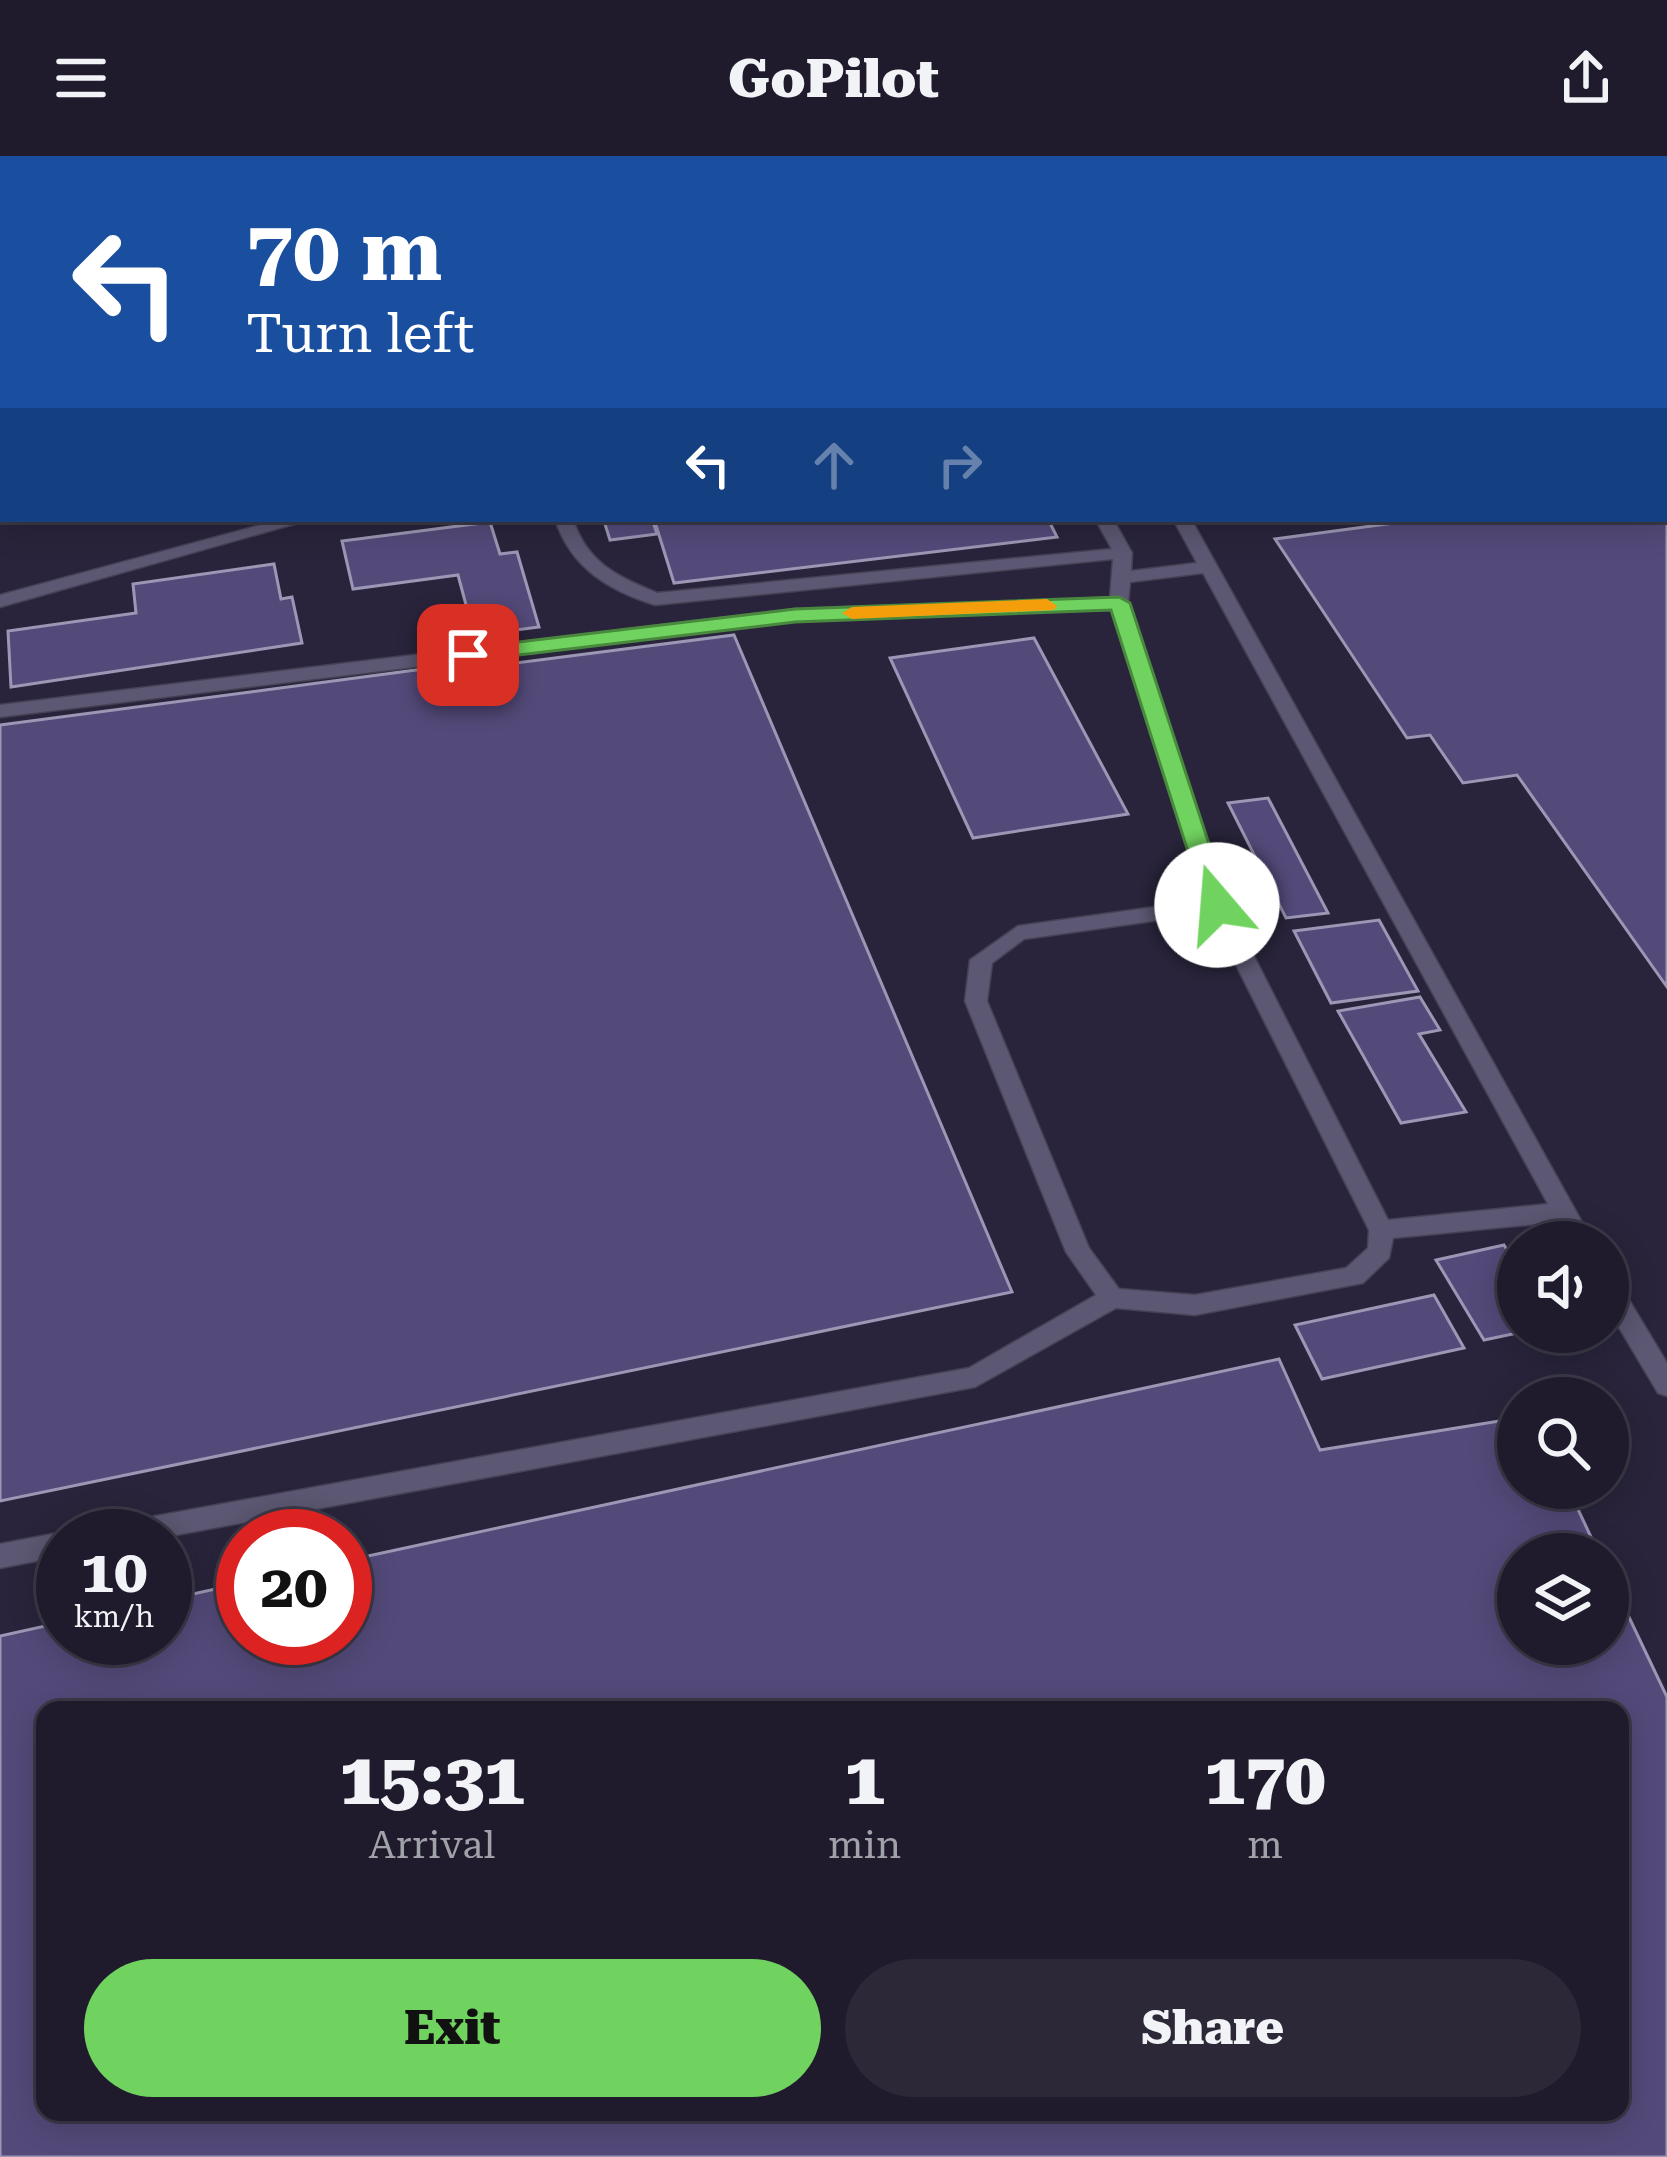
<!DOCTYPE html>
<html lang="en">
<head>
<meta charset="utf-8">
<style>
	body { margin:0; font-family:"Roboto Serif",serif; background:#2c2838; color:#f1f3f6; height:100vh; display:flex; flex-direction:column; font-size:45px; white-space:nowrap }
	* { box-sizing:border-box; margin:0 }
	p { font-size:39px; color:#a1a1a9 }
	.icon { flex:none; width:66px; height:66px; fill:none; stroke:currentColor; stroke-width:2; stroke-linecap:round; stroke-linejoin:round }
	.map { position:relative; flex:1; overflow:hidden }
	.panel { position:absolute; left:36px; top:1545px; width:1593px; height:420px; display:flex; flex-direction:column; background:#1f1b2c; border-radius:24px; box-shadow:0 6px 30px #0003,0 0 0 3px #3c3948 }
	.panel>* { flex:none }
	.hud { position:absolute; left:0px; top:0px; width:1668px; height:366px; box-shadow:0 6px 30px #0003,0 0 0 3px #3c3948; background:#1a4fa0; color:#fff; overflow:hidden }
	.controls { position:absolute; left:1497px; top:1065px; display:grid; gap:24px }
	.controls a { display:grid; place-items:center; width:132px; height:132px; border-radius:50%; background:#1f1b2c; box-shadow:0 6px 30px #0003,0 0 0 3px #3c3948; font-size:60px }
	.speed { position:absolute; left:36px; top:1353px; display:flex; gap:24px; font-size:60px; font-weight:700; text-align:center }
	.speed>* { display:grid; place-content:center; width:156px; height:156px; border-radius:50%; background:#1f1b2c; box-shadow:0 6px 30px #0003,0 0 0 3px #3c3948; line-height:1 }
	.speed small { font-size:30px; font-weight:400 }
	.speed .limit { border:18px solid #d22; background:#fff; color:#111 }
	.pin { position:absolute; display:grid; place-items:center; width:102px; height:102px; color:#fff; margin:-51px; border-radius:24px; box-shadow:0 6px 18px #0006 }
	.me { position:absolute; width:132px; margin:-66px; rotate:342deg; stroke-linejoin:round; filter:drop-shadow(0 0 9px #0008) }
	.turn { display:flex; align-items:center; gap:42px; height:252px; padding:0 48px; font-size:54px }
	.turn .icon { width:156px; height:156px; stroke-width:2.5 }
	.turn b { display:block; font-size:84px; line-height:102px }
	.lanes { display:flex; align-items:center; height:114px; padding:0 48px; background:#0003; justify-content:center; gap:60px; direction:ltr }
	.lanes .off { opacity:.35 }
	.eta { display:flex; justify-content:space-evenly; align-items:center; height:204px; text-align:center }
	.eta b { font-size:72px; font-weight:800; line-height:84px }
	.cta { display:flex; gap:24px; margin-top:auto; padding:24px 48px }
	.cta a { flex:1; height:138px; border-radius:72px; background:#70d35f; color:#111; font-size:48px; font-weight:800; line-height:138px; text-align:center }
	.cta a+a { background:#2c2838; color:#f1f3f6 }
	header { display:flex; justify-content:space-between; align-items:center; height:156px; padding:0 48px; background:#1f1b2c; font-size:54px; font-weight:800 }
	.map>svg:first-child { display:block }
	.building { fill:#544a7a; stroke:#9c97b4; stroke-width:3; fill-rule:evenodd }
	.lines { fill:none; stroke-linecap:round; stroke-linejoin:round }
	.service-casing { stroke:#464155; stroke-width:3 }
	.service { fill:#5c5772; fill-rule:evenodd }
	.route { fill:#70d35f; stroke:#49893e; stroke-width:3 }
	.slow { fill:#f59e0b }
</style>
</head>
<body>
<header><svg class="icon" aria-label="menu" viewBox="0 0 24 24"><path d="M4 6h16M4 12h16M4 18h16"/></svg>GoPilot<svg class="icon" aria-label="share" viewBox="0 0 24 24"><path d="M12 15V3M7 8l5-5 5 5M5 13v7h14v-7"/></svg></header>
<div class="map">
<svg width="1667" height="2001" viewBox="0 0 1667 2001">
	<rect width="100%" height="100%" fill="#29243b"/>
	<!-- building -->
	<path class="building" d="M541,0H857L859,3H542Z
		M1004,0H1667V37L1665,3Z
		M1665,194L1667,196V831L1517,619L1463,627L1430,579L1407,582L1275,383L1424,363H1665Z
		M652,363L657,378L610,384L604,365Z
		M654,363H1048L1057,381L674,427Z
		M490,366L500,398L517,396L539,471L456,482L451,462L469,460L458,419L353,433L342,385Z
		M274,408L281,443L292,441L302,487L11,531L8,475L136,457L133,428Z
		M734,479L1012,1136L0,1345V569L431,512V518Z
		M1034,482L1128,658L973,682L890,502Z
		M1268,642L1328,757L1286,762L1228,647Z
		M1379,764L1418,835L1331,847L1294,775Z
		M1420,841L1440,874L1419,878L1466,956L1401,967L1338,855Z
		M1504,1089L1518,1111V1176H1522L1484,1184L1436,1104Z
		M1434,1139L1464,1192L1322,1223L1295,1169Z
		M1279,1203L1320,1294L1518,1262V1332H1568L1599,1398H1518V1488H1608V1417L1667,1541V2001H0V1480L63,1466V1482H165V1444L243,1427V1482H345V1405ZM45,1554H1620V1956H45Z"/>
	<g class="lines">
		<!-- service casing -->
		<g class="service-casing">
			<path id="service" d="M197,0H217L219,3H199Z
				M890,0H904L906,3H892Z
				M957,0H971L973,3H959Z
				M283,363H312L0,451V439Z
				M555,363H573C587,407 617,420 657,437L1112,393L1095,363H1113L1132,397L1131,415L1197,407L1173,363H1191L1593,1086H1569L1557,1066L1393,1082L1389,1102L1363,1127L1195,1159L1116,1152L975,1231L165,1381L93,1380L97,1372L107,1369L969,1212L1096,1139L1066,1096L965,845L970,804L1018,770L1205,744L1112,453L795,465L0,561V549L795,453L1110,442L1113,403L655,449C608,434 571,412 555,363ZM1203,417L1548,1048L1388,1064L1228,749L1128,447L1130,426ZM1210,757L1369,1074L1368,1092L1346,1112L1195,1139L1119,1133L1089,1092L987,845L992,807L1024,783Z
				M1608,1121L1617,1124L1667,1207V1240L1658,1237L1608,1153Z
				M63,1376L73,1380H63V1400L0,1412V1388Z"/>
		</g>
		<!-- service -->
		<use href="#service" class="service"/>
	</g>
	<!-- route -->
	<path class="route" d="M1119,441L1130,447L1229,749L1226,754H1208L1205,749L1111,454L795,466L468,505L457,499L468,492L795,453Z"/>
	<!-- slow -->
	<path class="slow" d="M1047,443L1057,450L1054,454L852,463L842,457L852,451Z"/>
</svg>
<div class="controls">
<a><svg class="icon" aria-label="sound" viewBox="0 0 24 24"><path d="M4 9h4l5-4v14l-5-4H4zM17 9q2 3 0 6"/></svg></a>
<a><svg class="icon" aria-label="search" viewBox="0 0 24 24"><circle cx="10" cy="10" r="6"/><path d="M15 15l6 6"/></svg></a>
<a><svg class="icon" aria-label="layers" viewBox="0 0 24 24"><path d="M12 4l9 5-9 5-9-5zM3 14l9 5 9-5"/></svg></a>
</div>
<div class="speed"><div>10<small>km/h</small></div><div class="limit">20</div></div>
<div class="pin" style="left:468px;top:499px;background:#d93025"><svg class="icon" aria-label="arrive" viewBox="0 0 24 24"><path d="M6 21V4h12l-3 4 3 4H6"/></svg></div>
<svg class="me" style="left:1217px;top:749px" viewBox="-20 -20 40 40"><circle r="19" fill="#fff"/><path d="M0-13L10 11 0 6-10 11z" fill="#70d35f"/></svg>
<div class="hud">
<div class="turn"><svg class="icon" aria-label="left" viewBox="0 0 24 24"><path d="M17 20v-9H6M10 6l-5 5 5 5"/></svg><div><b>70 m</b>Turn left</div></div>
<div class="lanes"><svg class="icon" aria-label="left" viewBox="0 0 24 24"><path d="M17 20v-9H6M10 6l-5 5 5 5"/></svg><svg class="icon off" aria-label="ahead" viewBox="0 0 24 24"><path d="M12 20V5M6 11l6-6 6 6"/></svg><svg class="icon off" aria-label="right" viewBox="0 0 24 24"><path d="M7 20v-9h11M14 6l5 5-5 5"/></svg></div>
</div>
<section class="panel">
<div class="eta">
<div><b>15:31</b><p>Arrival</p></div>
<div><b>1</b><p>min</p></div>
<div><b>170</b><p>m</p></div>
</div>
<div class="cta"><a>Exit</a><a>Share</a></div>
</section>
</div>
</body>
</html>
